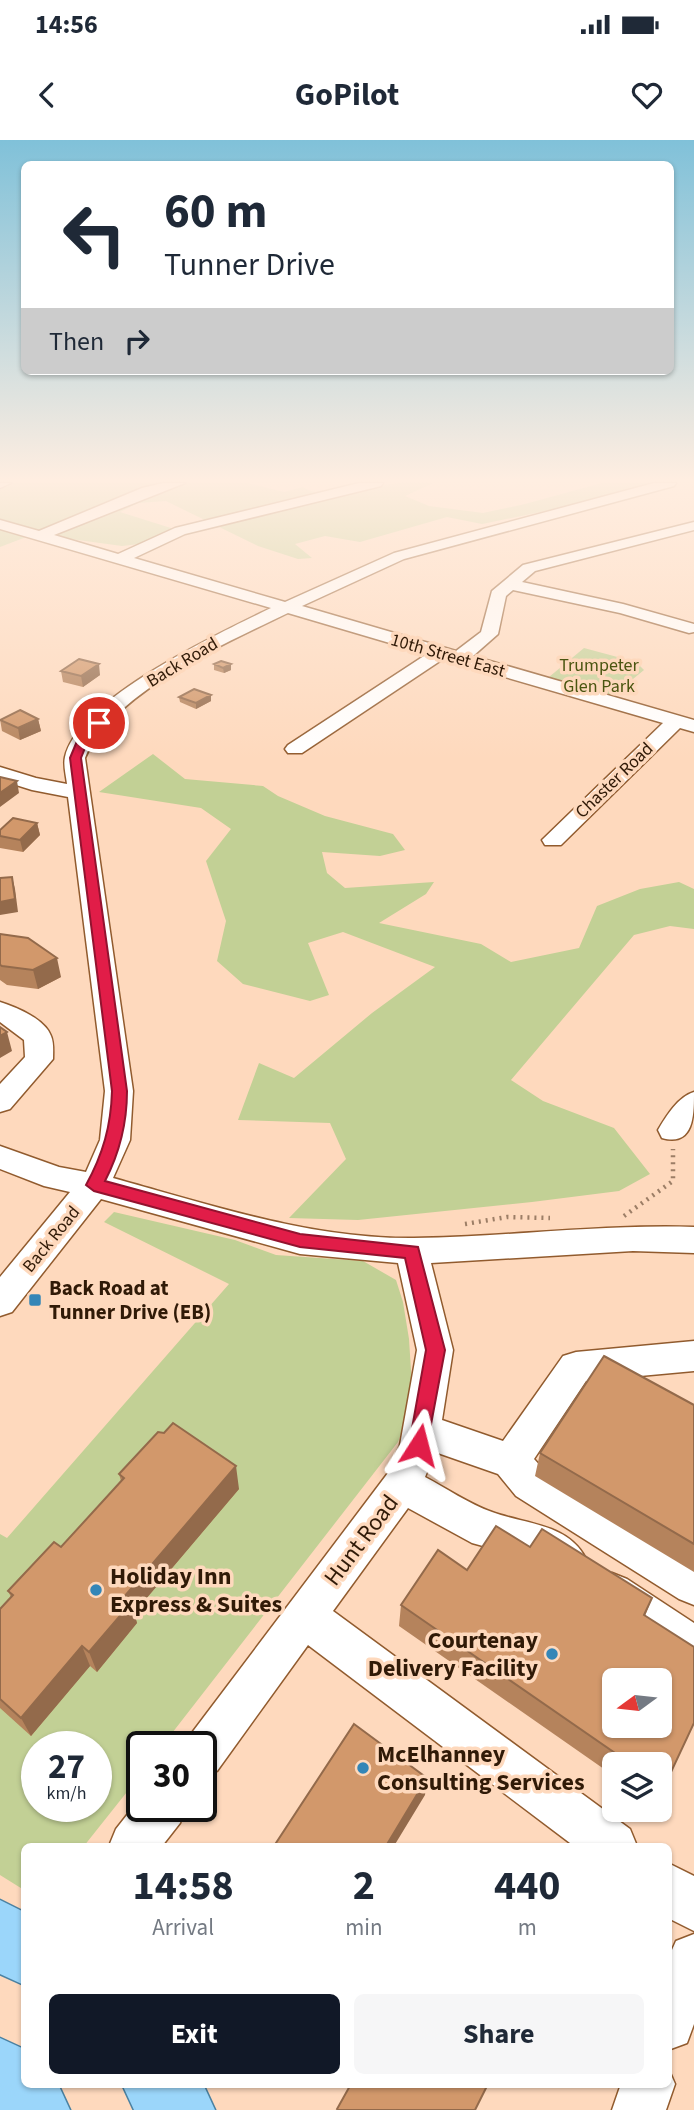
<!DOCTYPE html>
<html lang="en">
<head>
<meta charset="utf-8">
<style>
	body { margin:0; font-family:"Source Sans 3",sans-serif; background:#f6f6f7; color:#1f2937; height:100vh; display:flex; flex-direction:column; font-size:26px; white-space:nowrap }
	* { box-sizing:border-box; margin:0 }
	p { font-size:23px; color:#747a83 }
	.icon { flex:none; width:38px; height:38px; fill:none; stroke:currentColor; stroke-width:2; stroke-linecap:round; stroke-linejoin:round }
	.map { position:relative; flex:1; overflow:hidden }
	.panel { position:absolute; left:21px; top:1703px; width:651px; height:245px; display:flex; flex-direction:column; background:#fff; border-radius:10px; box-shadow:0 2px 5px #0004 }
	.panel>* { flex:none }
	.hud { position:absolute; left:21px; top:21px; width:653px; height:214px; border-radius:10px; box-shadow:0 2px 5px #0004; background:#fff; color:#1f2937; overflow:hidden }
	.needle { width:46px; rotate:255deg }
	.tools { position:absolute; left:602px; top:1528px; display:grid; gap:14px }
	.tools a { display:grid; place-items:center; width:70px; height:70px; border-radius:10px; background:#fff; box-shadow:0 2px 5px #0004; font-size:35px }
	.speed { position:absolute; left:21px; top:1591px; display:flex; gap:14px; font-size:35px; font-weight:700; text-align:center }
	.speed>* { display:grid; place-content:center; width:91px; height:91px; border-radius:50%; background:#fff; box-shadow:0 2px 5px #0004; line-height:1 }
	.speed small { font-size:18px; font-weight:400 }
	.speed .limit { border:4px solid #111; border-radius:10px; background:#fff; color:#111 }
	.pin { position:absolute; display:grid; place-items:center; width:60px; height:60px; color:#fff; margin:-30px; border:4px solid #fff; border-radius:50%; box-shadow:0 2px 7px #0007 }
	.me { position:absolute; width:77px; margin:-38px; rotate:9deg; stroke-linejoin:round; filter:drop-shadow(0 0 5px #0008) }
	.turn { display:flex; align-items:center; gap:24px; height:147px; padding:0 28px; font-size:32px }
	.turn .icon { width:91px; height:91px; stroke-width:2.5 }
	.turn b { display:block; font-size:49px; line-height:60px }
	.then { display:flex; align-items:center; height:66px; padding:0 28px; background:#0003; gap:14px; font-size:26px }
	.eta { display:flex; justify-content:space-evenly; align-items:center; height:119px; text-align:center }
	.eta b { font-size:42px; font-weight:700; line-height:49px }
	.cta { display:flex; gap:14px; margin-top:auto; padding:14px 28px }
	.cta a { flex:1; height:80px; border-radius:10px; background:#111827; color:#fff; font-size:28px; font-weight:700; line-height:80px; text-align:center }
	.cta a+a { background:#f6f6f7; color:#1f2937 }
	.status { display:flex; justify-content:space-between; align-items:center; height:49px; padding:0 35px; background:#fff; direction:ltr }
	.status svg { height:19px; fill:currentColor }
	header { display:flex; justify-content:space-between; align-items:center; height:91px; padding:0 28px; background:#fff; font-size:32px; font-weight:700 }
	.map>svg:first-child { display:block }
	.green { fill:#c2d095; fill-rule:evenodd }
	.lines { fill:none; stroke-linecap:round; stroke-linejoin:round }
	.minor-casing { stroke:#915b2e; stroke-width:3 }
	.major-casing { stroke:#4b82a2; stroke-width:3 }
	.path { stroke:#9c7e66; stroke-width:4.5; stroke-dasharray:2 5; stroke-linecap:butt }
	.minor { fill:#fff; fill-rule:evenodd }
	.major { fill:#9bd6fa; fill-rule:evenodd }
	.wall { fill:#b5835c }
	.shaded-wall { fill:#936a4b }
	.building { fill:#d2986b; stroke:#936a4b; stroke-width:2; fill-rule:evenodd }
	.route { fill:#e11d48; stroke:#92132f; stroke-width:2 }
	.poi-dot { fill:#3486b7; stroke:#fed9bd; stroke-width:2.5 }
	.labels { text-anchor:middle; stroke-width:7; stroke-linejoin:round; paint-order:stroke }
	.far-street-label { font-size:18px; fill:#301a07; stroke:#fed9bd }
	.far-park-label { font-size:18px; fill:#4a5510; stroke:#fed9bd }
	.poi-label { font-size:21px; font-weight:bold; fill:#301a07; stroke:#fed9bd; text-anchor:start }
	.near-street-label { font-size:24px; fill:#301a07; stroke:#fed9bd }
	.near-poi-label { font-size:24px; font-weight:bold; fill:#301a07; stroke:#fed9bd; text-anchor:start }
</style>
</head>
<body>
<div class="status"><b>14:56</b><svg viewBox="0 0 49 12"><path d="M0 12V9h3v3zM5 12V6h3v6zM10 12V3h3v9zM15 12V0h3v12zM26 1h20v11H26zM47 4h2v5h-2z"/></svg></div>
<header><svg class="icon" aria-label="back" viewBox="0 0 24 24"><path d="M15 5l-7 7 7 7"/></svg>GoPilot<svg class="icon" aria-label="heart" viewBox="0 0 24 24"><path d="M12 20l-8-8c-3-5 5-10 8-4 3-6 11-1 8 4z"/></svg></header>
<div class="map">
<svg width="694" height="1970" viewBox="0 0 694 1970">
	<rect width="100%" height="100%" fill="#fed9bd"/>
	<!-- green -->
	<path class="green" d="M4,343H248L284,352L303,347C326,363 373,345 400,343C410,342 422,343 433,343L405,356L429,366L483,373L525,364L602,343H655L589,362L482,384L447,377L360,402L325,396L295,404L312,418L298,419L258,406L166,361L138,363L120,372L174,389L157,402L122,406L34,394L0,407V344Z
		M584,508L636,522L644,530L606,561L543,542Z
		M153,614L185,639L263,646L278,656L325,676L393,694L405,710L380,716L322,712L327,733L345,748L434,742L426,754L379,783L481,804L511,822L579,808L597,766L640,749L679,742L694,749V789L670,786L634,795L511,940L543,961L614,988L650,1034L619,1051L532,1062L358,1080L289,1078L346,1019L330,983L238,980L259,923L294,938L372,873L435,827L343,792L308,803L329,855L310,861L243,844L217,821L226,781L206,721L231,689L201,668L99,652Z
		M114,1072L235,1100L276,1115L363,1121L396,1140L403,1162L409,1199L413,1262L398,1302L162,1606H142V1633L84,1706H24V1750L0,1735V1394L7,1398L229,1144L104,1082ZM37,1606H96V1666H37Z"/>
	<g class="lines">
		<!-- minor casing -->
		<g class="minor-casing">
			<path id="minor" d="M0,343H11L0,348Z
				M163,343H185L54,395L118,414L175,388L359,343H383L381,346L185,394L134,418L285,462L394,413L654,343H676L674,346L404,419L302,466L456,511L481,492L492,451L523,425L694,382V390L535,431L522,442L623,464L694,484V492L689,493L620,473L513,450L506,456L498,494L473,516L694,580V592L680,588L561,705H545L542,700L663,583L443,519L302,613H288L285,609L288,605L427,514L288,473C226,503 112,553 85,618L133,951L130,1000L113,1038C211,1065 311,1099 414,1098C507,1097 600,1084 694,1087V1113L633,1111L431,1123L453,1210L442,1280L503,1301L563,1216L576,1212L694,1201V1231L586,1241L534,1319L544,1330L694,1422V1465L679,1459L516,1356L498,1334L435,1312L425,1337C446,1348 469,1364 492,1372C527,1385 571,1383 588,1423L582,1437L568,1443L554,1437L526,1418L472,1403L408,1368L333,1471L630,1689L637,1706H574L308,1505L217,1631L201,1638V1606H182L388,1333L400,1305L417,1210L398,1123L300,1114L101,1059L12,1172L0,1176V1137L70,1052L44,1046L0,1029V1006L59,1027L86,1032L100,1000L105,951L68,657L32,650L0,640V627L36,638L67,644C66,635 63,625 65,617C79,558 220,493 271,468L0,389V380L39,391L142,348Z
				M0,862C16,867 45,879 51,896C54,903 53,912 53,919L10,969L0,972V944L25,917L24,900L0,882Z
				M694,952C694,975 694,1007 662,998L658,990C667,975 678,957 694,952Z
				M612,1433L627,1439L694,1483V1529L679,1523L597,1467L591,1453L597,1439Z
				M142,1656V1666H186L180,1683L162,1706H109L116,1689Z
				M668,1723L694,1736V1791L668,1778Z
				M694,1794V1884L687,1903L668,1910V1819L676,1801Z
				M668,1928L675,1944L666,1970H612L621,1944H668Z"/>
		</g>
		<!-- major casing -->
		<g class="major-casing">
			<path id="major" d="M0,1760L24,1772V1845L0,1834Z
				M0,1898L24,1909V1944H58L70,1970H0Z
				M122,1944H203L215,1970H134Z"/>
		</g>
		<!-- path -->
		<path class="path" d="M624,1076L673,1041V1009
			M465,1084L507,1077L550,1078"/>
		<!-- minor -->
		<use href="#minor" class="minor"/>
		<!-- major -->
		<use href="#major" class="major"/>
	</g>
	<!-- wall -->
	<path class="wall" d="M214,524H231V530L224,533L214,530Z
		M61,531L100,535L83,547L63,542Z
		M211,555V561L196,569L180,562L179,557Z
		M0,579H38L41,591L20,600L2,591Z
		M37,683L40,695L23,712L0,708V690Z
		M0,794L61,837L38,849L7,845L0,840Z
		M694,1265V1432L535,1336L540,1313Z
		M119,1334L239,1349L134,1473L137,1483L97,1532L90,1526L31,1596L0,1568V1469L11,1457L8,1451L61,1407L121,1341Z
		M530,1407L652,1458L645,1476L664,1647L660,1654V1624H614V1636L399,1486L401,1465Z"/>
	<!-- shaded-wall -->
	<path class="shaded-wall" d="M99,524L100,535L83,547L81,536Z
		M231,524V530L224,533L223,528Z
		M211,555V561L196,569V563Z
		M38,579L41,591L20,600L18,588Z
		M17,641L19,653L0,667V653Z
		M37,683L40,695L23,712L20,700Z
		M12,737L15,749L18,772L0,775V762Z
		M57,818L61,837L38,849L33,830Z
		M7,892L12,911L0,918V896Z
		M236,1326L239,1349L134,1473L137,1483L97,1532L89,1512L124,1457Z
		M82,1506L90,1526L31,1596L21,1578Z
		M427,1638L425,1655L394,1706H386Z"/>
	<!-- building -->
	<path class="building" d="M79,519L99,524L81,536L61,531Z
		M221,521L231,524L223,528L214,524Z
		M194,549L211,555L196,563L179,557Z
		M20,570L38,579L18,588L0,580Z
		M0,637L17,641L0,653Z
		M13,678L37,683L20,700L0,696V690Z
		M12,737L15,759L0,762V738Z
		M0,794L28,798L57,818L33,830L2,826L0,825Z
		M0,887L7,892L0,896Z
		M604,1216L694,1265V1404L540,1313Z
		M173,1283L236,1326L124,1457L131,1463L89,1512L82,1506L21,1578L0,1559V1469L13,1455L8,1451L54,1402L61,1407L124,1338L119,1334L158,1292L164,1293Z
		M496,1386L530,1407L542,1389L652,1458L644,1475L694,1507V1583L664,1647L660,1644V1624H631L401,1465L438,1410L467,1430ZM614,1540H660V1586H614Z
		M354,1584L427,1638L386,1706H274Z
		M351,1944H488L475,1970H338L337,1969Z"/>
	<!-- sky -->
	<linearGradient id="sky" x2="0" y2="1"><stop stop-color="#80c1d9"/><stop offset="0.55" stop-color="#ffeee1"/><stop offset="1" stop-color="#ffeee1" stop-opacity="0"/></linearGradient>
	<rect width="694" height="619" fill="url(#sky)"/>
	<!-- route -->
	<path class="route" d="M99,580L104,583L89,598L81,618L127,951C127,984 120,1012 105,1041L300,1094L418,1107L445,1210L426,1311L419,1314L412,1311L409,1305L426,1210L405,1118L300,1107L94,1051L86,1045C103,1014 111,986 112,951L70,618L80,594Z"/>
	<!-- markers -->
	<g class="poi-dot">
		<rect x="28" y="1153" width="14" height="14" rx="3.5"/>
		<circle cx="96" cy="1450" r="7"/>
		<circle cx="552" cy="1514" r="7"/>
		<circle cx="363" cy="1628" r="7"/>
	</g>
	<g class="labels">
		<!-- far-street labels -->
		<g class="far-street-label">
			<text transform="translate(448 515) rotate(16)" y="6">10th Street East</text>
			<text transform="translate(182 522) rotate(-31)" y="6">Back Road</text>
			<text transform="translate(614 640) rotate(-44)" y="6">Chaster Road</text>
			<text transform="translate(51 1099) rotate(-51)" y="6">Back Road</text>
		</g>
		<!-- far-park labels -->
		<g class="far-park-label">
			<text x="599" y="531">Trumpeter<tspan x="599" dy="21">Glen Park</tspan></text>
		</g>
		<!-- poi labels -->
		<g class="poi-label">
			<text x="49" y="1155">Back Road at<tspan x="49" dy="24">Tunner Drive (EB)</tspan></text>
		</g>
		<!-- near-street labels -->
		<g class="near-street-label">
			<text transform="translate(361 1400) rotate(-53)" y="8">Hunt Road</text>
		</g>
		<!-- near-poi labels -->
		<g class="near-poi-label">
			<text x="110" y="1444">Holiday Inn<tspan x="110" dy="28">Express &amp; Suites</tspan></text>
			<text x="538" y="1508" text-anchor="end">Courtenay<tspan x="538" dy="28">Delivery Facility</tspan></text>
			<text x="377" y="1622">McElhanney<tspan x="377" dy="28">Consulting Services</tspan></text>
		</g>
	</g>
</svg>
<div class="tools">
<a><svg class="needle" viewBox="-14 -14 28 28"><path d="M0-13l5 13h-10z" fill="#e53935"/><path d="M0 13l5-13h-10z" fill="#747a83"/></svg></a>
<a><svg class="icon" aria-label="layers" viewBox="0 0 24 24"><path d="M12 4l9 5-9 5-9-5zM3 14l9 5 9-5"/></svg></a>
</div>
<div class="speed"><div>27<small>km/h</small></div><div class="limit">30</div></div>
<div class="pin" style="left:99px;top:583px;background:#d93025"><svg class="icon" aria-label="arrive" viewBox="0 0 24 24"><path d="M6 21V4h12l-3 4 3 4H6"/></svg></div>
<svg class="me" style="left:419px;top:1305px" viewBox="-20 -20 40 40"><path d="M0-17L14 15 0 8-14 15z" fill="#e11d48" stroke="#fff" stroke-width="4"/></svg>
<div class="hud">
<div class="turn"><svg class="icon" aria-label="left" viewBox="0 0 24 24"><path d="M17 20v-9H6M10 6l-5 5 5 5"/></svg><div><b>60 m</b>Tunner Drive</div></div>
<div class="then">Then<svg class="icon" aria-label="right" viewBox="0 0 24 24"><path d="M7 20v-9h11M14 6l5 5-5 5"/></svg></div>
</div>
<section class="panel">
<div class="eta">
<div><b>14:58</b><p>Arrival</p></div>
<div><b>2</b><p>min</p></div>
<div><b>440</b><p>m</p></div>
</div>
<div class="cta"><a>Exit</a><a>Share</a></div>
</section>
</div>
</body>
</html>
